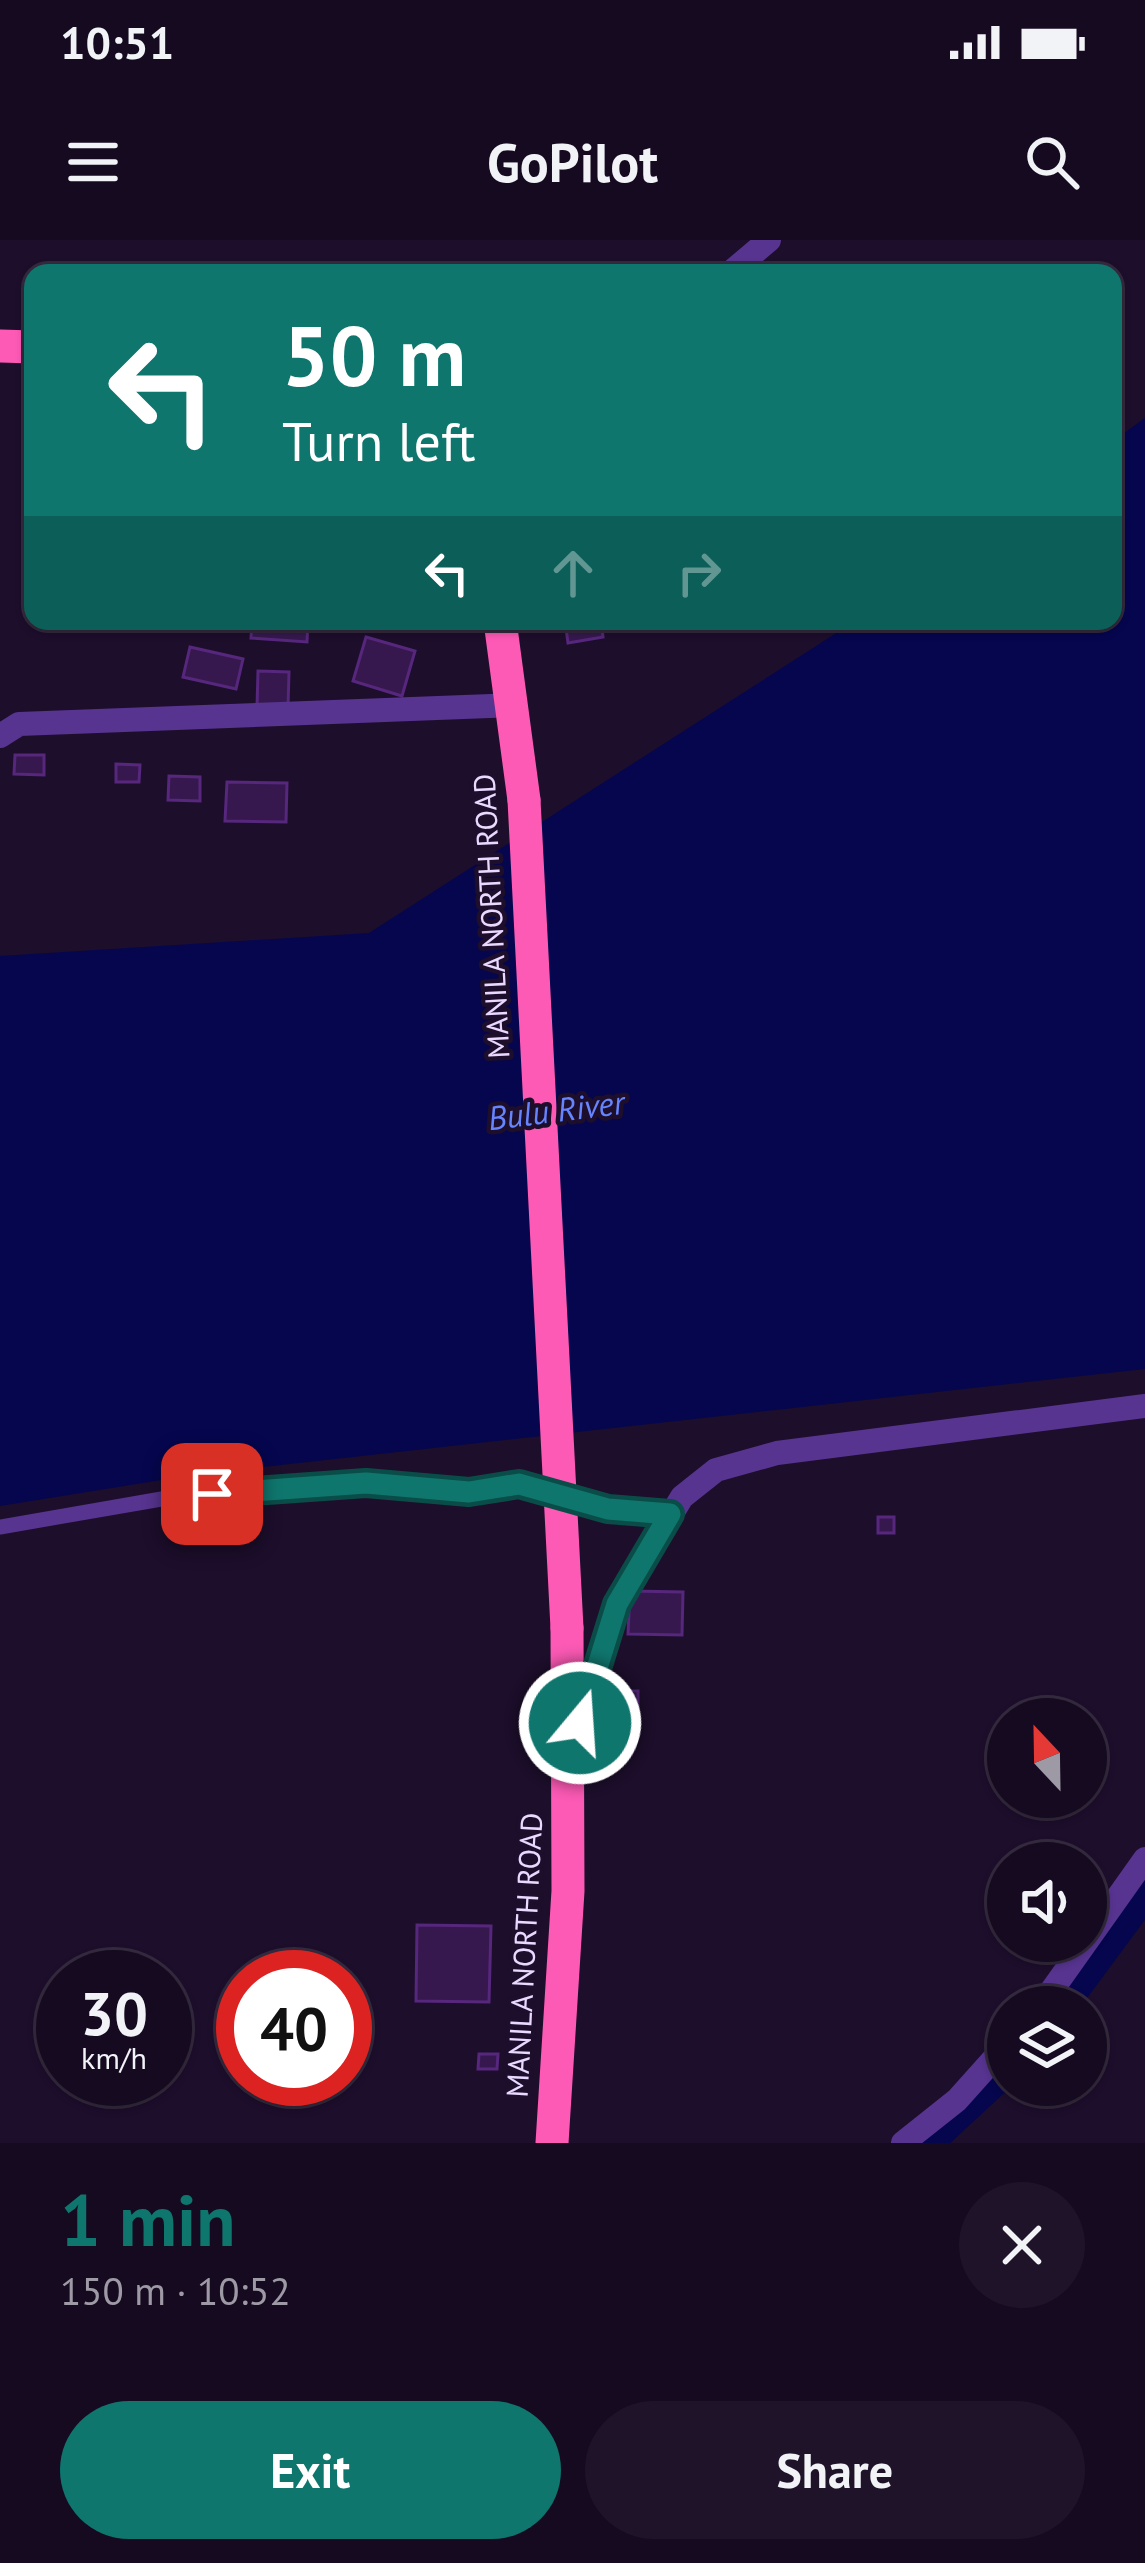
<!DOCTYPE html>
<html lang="en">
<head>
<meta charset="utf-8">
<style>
	body { margin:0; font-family:"PT Sans",sans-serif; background:#1f132a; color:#f1f3f6; height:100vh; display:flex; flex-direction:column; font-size:45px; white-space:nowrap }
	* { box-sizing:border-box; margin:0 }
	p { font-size:39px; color:#9e9aa5 }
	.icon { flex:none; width:66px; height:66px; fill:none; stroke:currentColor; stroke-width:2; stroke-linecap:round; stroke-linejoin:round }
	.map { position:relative; height:1903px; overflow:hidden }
	.panel { display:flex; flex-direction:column; background:#160a21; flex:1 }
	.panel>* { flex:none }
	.guide { position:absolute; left:24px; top:24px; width:1098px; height:366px; border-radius:24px; box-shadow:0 3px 9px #0004,0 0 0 3px #352b3f; background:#0f766e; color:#fff; overflow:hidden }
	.needle { width:78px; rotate:338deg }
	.tools { position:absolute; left:987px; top:1458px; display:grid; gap:24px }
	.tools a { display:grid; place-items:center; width:120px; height:120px; border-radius:50%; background:#160a21; box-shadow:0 3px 9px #0004,0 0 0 3px #352b3f; font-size:60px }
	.speed { position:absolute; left:36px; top:1710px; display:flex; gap:24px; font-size:60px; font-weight:700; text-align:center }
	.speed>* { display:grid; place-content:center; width:156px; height:156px; border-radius:50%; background:#160a21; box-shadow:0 3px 9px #0004,0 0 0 3px #352b3f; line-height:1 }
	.speed small { font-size:30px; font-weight:400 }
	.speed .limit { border:18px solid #d22; background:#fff; color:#111 }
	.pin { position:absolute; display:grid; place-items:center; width:102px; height:102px; color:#fff; margin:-51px; border-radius:24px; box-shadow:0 6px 18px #0006 }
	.me { position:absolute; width:132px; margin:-66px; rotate:18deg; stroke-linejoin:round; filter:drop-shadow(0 0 9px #0008) }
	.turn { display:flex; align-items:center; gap:42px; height:252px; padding:0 60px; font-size:54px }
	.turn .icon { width:156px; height:156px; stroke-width:2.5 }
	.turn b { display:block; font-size:84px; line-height:102px }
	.lanes { display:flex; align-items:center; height:114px; padding:0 60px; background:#0003; justify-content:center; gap:60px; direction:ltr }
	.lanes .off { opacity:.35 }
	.round { display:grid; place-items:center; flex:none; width:126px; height:126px; border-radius:63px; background:#1f132a }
	.head { display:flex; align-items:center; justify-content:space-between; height:204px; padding:0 60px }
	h1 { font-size:72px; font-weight:700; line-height:90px; color:#0f766e }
	.cta { display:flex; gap:24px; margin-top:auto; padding:24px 60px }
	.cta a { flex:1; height:138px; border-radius:72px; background:#0f766e; color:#fff; font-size:48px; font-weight:700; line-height:138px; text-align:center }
	.cta a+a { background:#1f132a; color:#f1f3f6 }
	.status { display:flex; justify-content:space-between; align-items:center; height:84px; padding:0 60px; background:#160a21; direction:ltr }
	.status svg { height:33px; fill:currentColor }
	header { display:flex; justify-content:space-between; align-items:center; height:156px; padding:0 60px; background:#160a21; font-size:54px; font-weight:700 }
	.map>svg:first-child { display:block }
	.water { fill:#05064e }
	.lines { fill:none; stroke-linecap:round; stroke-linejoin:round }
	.canal { stroke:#05064e; stroke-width:33 }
	.building { fill:#36184f; stroke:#56277d; stroke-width:3 }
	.service { stroke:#573490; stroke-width:15 }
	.minor { stroke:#573490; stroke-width:24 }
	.tertiary { stroke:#573490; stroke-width:24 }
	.trunk { stroke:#fd5ab5; stroke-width:33 }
	.trunk-bridge { stroke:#fd5ab5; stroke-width:33 }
	.route-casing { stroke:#0a4d48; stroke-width:30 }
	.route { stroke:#0f766e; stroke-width:21 }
	.labels { text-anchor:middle; stroke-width:9; stroke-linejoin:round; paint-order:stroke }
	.street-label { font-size:30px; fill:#ead9ff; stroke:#1d0e2c }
	.water-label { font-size:33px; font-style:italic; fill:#6784ff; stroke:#1d0e2c }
</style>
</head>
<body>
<div class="status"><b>10:51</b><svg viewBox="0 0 49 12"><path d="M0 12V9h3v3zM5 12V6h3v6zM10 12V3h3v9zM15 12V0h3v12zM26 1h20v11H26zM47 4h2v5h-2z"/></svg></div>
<header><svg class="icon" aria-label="menu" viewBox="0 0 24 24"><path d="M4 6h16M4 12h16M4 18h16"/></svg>GoPilot<svg class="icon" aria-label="search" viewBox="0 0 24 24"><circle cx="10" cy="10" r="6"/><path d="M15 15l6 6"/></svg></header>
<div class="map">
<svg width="1145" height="1903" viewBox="0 0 1145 1903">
	<rect width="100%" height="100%" fill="#1d0e2c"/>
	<!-- water -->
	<path class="water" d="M1145,178V1129L199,1234L0,1266V716L369,693L855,381H1113V201Z"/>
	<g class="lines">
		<!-- canal -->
		<path class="canal" d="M1060,1767L1145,1652
			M926,1903L1008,1827"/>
	</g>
	<!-- building -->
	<path class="building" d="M252,381H308L307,402L251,398Z
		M565,381H601L603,397L568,403Z
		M366,397L415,411L402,456L353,441Z
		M190,407L243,419L236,449L183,437Z
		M258,431L289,432L288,468L257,467Z
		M15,515H44V535L14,534Z
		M116,524L140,525L139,542H116Z
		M169,536L200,537V561L168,560Z
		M227,542L287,543L286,582L225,581Z
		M878,1277H894V1293H878Z
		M630,1351L683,1352L682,1395L628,1394Z
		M611,1451H638V1474H611Z
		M417,1685L491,1686L489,1762L416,1761Z
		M479,1814H498L497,1829H478Z"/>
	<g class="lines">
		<!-- service -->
		<path class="service" d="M0,1287L173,1257L366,1243L469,1252L519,1243L608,1269L670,1274"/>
		<!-- minor -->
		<path class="minor" d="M730,33L769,0
			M0,496L19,484L514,465
			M1040,1767L1145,1619
			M903,1903L957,1860L1008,1803"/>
		<!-- tertiary -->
		<path class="tertiary" d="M575,1498L617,1364L682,1257L716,1230L777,1213L1145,1166"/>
		<!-- trunk -->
		<path class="trunk" d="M0,106L33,107
			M500,381L524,560
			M552,1903L568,1651L567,1388"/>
		<!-- trunk-bridge -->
		<path class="trunk-bridge" d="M524,560L567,1388"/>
	</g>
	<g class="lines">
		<!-- route casing -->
		<g class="route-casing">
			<path id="route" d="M212,1254L366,1243L469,1252L519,1244L608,1269L670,1274L617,1364L580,1483"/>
		</g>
		<!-- route -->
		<use href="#route" class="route"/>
	</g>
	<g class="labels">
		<!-- street labels -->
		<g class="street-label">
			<text transform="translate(492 676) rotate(-93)" y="10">MANILA NORTH ROAD</text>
			<text transform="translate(525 1715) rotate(-87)" y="10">MANILA NORTH ROAD</text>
		</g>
		<!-- water labels -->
		<g class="water-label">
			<text transform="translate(556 870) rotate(-7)" y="12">Bulu River</text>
		</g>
	</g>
</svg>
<div class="tools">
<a><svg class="needle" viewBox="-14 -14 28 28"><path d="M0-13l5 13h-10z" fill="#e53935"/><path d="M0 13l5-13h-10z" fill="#9e9aa5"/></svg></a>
<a><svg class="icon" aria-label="sound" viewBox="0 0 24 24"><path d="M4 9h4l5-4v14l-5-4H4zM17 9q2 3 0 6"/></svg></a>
<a><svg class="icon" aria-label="layers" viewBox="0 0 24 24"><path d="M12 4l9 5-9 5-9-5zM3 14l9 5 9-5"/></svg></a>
</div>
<div class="speed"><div>30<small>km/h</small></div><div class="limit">40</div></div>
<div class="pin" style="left:212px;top:1254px;background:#d93025"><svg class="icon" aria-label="arrive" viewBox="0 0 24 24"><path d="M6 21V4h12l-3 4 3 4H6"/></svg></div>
<svg class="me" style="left:580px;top:1483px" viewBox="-20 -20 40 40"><circle r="17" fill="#0f766e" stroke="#fff" stroke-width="3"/><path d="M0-11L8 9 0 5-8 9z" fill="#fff"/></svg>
<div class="guide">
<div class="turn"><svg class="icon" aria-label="left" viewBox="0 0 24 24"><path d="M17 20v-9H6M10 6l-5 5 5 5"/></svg><div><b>50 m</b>Turn left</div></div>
<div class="lanes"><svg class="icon" aria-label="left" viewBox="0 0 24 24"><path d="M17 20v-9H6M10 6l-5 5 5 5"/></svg><svg class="icon off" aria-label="ahead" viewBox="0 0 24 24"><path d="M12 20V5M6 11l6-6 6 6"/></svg><svg class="icon off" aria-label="right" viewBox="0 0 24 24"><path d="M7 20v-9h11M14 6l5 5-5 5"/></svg></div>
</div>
</div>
<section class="panel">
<div class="head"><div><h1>1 min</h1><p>150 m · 10:52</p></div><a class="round"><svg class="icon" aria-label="close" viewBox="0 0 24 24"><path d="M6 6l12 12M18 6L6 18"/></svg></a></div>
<div class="cta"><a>Exit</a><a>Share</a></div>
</section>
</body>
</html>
